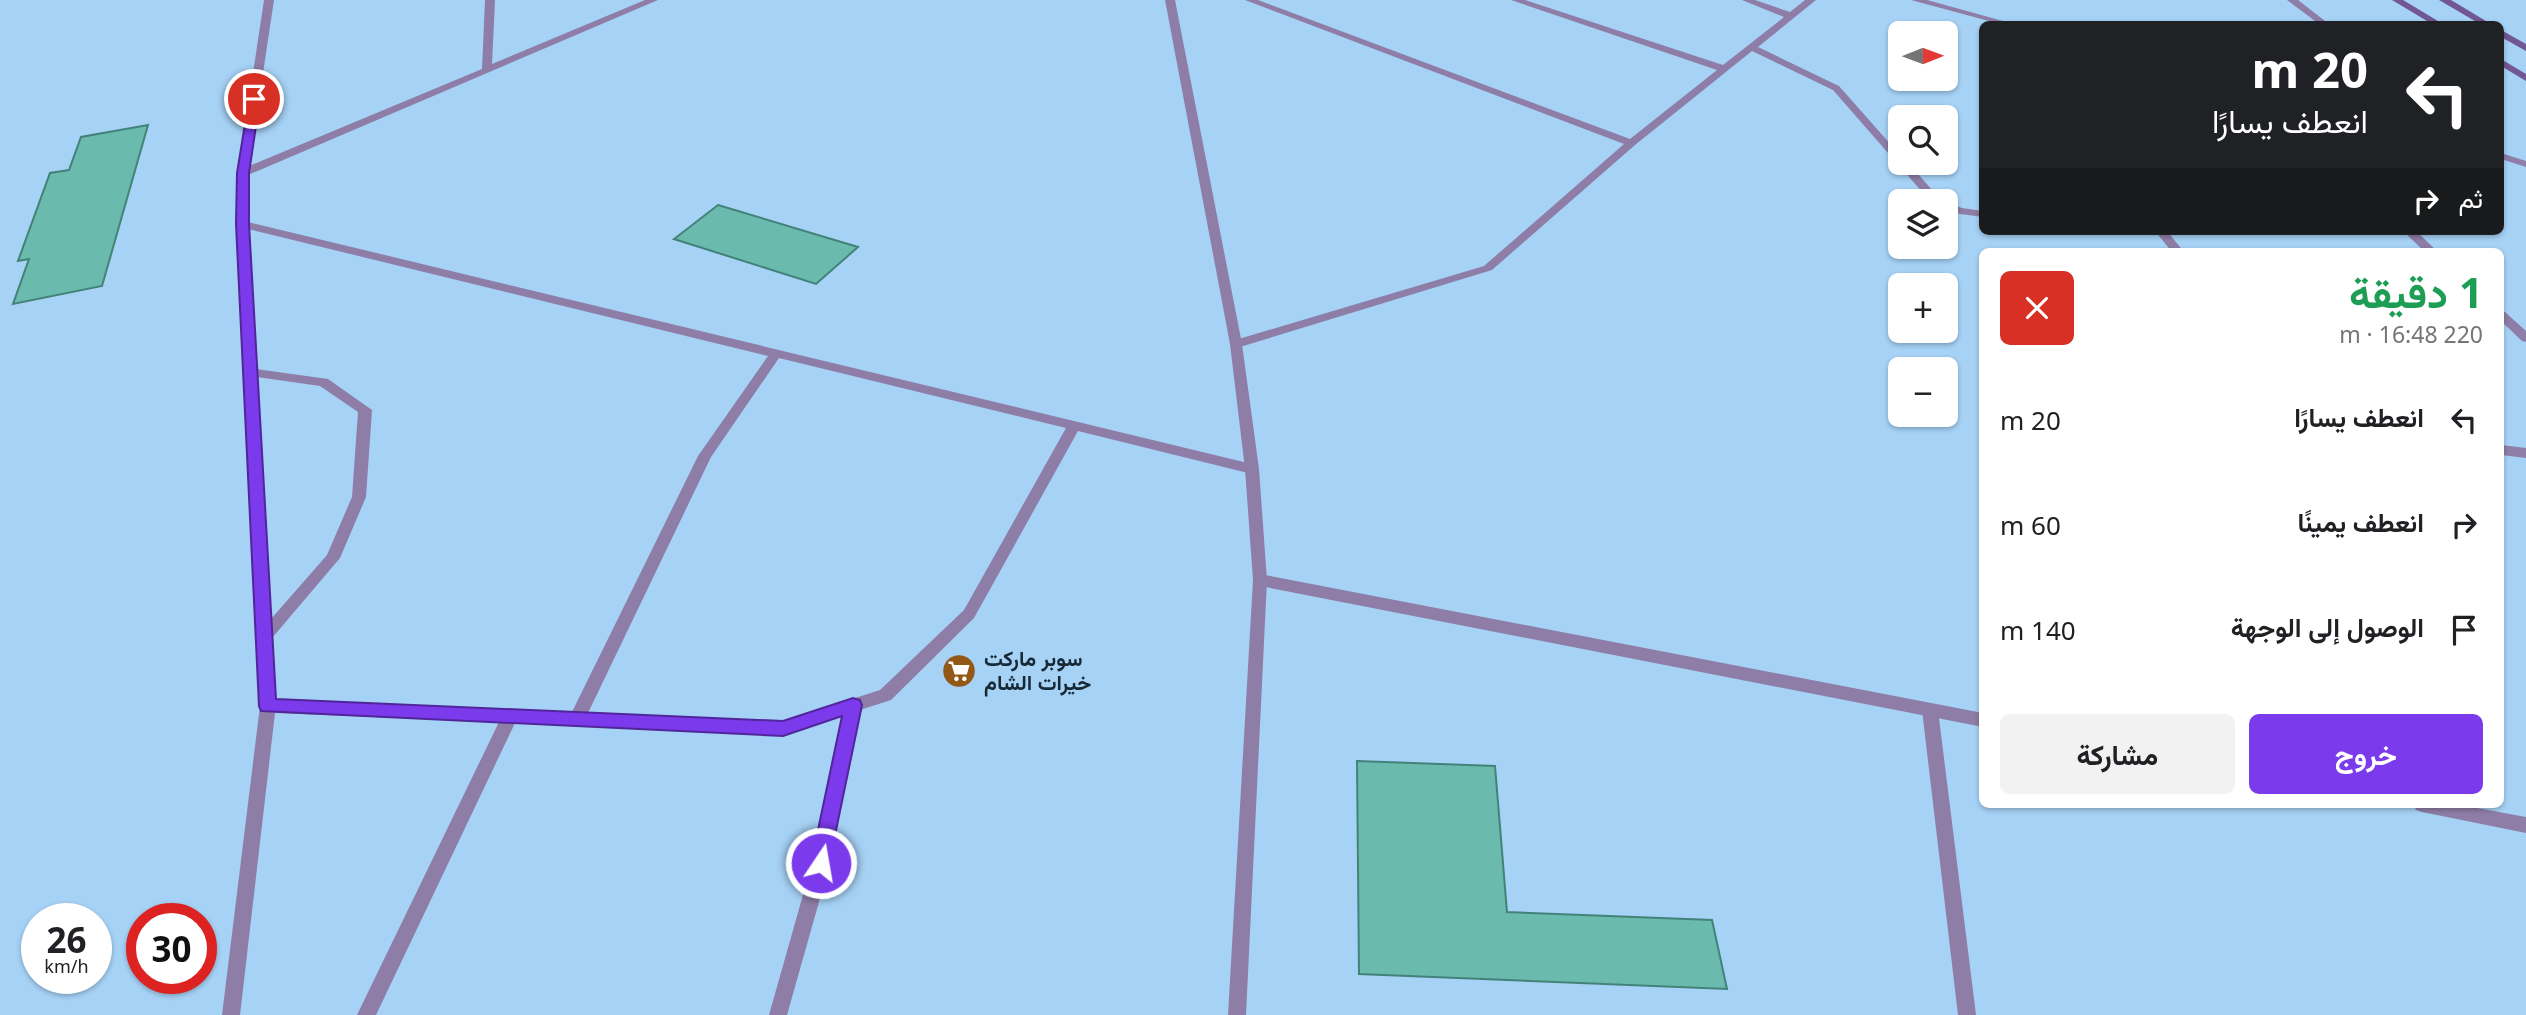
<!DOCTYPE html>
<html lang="ar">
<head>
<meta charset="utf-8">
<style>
	body { margin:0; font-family:"Noto Sans",Vazirmatn,sans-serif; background:#f2f2f2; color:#202124; direction:rtl; height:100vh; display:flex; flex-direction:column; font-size:26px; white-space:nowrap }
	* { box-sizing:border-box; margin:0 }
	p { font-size:23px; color:#757577 }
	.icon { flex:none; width:38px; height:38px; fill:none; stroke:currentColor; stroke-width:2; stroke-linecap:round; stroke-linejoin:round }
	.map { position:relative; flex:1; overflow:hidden; direction:ltr }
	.details { position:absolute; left:1979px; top:248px; width:525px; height:560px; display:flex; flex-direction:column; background:#fff; border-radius:10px; box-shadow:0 2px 5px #0004; direction:rtl }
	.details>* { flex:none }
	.top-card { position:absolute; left:1979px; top:21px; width:525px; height:214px; border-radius:10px; box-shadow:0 2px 5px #0004; direction:rtl; background:#202124; color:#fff; overflow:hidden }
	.needle { width:46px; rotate:89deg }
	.fabs { position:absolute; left:1888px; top:21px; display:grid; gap:14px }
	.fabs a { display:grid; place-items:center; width:70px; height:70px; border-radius:10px; background:#fff; box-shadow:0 2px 5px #0004; font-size:35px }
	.speed { position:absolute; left:21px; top:903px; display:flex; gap:14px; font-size:35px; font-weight:700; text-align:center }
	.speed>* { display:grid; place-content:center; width:91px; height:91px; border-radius:50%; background:#fff; box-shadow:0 2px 5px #0004; line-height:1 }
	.speed small { font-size:18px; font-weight:400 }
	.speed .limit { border:10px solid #d22; background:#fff; color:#111 }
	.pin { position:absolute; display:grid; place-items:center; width:60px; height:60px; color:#fff; margin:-30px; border:4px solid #fff; border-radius:50%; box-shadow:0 2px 7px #0007 }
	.me { position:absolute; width:77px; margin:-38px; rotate:12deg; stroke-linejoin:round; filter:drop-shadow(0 0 5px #0008) }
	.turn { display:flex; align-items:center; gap:24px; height:147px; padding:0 21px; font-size:32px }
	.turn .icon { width:91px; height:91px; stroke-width:2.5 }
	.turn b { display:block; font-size:49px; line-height:60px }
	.then { display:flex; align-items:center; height:66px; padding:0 21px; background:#0003; gap:14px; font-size:26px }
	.round { display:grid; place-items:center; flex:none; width:74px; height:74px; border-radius:10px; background:#f2f2f2 }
	.summary { display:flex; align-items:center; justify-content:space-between; height:119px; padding:0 21px }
	h1 { font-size:42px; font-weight:700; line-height:52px; color:#1e9e55 }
	.primary-button { display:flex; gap:14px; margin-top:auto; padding:14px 21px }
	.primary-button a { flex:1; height:80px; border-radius:10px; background:#7c3aed; color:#fff; font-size:28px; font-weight:700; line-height:80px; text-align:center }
	.primary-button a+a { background:#f2f2f2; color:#202124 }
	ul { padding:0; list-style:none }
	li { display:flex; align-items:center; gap:21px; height:105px; padding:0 21px }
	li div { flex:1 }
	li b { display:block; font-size:26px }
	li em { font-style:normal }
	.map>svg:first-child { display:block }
	.building { fill:#6bbaae; stroke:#438279; stroke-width:2 }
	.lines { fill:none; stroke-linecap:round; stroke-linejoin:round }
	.service { fill:#8e7ea7; fill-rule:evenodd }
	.minor { fill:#8e7ea7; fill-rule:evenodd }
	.tertiary { fill:#8e7ea7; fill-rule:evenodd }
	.secondary { fill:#715793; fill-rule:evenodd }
	.route { fill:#7c3aed; stroke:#51269a; stroke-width:2 }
	.labels { text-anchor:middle; stroke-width:5; stroke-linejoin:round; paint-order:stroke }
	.poi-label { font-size:21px; font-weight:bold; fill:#182936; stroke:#a6d2f6; text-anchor:start }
</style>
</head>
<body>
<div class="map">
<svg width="2526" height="1015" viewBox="0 0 2526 1015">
	<rect width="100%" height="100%" fill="#a6d2f6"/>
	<!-- building -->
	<path class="building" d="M148,125L102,286L13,304L29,259L18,261L50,173L69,170L81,137Z
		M718,205L858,247L816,284L674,239Z
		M1357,761L1495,766L1507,912L1712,920L1727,989L1359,974Z"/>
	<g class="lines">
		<!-- service -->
		<path class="service" d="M2287,0H2298L2329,24H2319Z
			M1930,703L1936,705L1938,710L1976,1015H1958L1922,710L1924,705Z"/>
		<!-- minor -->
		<path class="minor" d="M264,0H274L249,166L482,69L485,0H495L492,64L645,0H658L248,175V222L1252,464L1259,469L1252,474L1078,431L974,618L891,700L860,710L830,863L787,1015H769L812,863L843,715L783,735L515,723L376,1015H357L499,722L275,713L240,1015H222L260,706L236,224L238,173ZM248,229L768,356L698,456L572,712L276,700L272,638L340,558L366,497L372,410L328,379L256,369ZM779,358L1066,428L964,610L880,690L783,721L588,713L711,457ZM257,377L320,386L358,412L352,497L327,555L271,619Z
			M1245,0H1258L1630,139L1717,70L1511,0H1525L1723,65L1784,17L1742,0H1755L1790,12L1805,0H1816L1758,47L1839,86L1900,155V163H1908L1942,201H1930L1833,90L1752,51L1635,145L1492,270L1240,347H1232L1230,344L1232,341L1484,266L1624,144Z
			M1911,0H1927L2014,24H2000Z
			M2501,153L2526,161V167L2501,159Z
			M1946,202L1962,208L1983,211V217L1960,214L1946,209Z
			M2155,231H2167L2184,252H2172Z
			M2403,231H2416L2438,252H2425Z
			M2501,311L2505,312L2526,331V342L2522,341L2501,321Z
			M2501,445L2526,448V458L2501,455Z
			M1260,574L1983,713V727L1260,586L1255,584L1253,580L1255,576Z
			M2414,805H2461L2526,817V833L2422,812L2416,810Z"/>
		<!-- tertiary -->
		<path class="tertiary" d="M1165,0H1175L1242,344L1259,469L1267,580L1246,1015H1228L1253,580L1245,469L1230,344Z"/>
		<!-- secondary -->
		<path class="secondary" d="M2392,0H2403L2443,24H2432Z
			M2439,0H2451L2491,24H2480Z
			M2501,30L2526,44V51L2501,37Z
			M2501,59L2526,74V81L2501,66Z"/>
	</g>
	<!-- route -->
	<path class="route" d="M254,95L260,99L249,173V224L276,699L783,721L853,698L860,700L862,705L828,869L821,872L814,869L811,863L842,716L783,736L261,711L259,706L236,224L237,173L249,99Z"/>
	<!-- icons -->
	<defs>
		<g id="supermarket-disc" transform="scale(1.75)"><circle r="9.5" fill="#935816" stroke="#a6d2f6"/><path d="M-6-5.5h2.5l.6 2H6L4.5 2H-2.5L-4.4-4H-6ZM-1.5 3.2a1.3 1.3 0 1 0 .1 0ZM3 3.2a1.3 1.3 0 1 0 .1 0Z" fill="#fff"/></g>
	</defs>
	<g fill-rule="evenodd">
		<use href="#supermarket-disc" x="959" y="671"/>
	</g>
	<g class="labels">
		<!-- poi labels -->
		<g class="poi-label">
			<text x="984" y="666">سوبر ماركت<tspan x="984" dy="24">خيرات الشام</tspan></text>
		</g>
	</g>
</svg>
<div class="fabs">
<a><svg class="needle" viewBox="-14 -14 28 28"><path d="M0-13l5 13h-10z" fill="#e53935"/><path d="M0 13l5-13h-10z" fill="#757577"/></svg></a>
<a><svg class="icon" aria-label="search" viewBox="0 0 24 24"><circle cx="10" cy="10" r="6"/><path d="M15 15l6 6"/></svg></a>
<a><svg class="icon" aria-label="layers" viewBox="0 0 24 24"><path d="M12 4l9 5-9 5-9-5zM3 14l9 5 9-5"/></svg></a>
<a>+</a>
<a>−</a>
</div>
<div class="speed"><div>26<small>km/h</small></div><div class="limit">30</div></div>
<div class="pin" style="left:254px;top:99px;background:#d93025"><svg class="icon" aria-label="arrive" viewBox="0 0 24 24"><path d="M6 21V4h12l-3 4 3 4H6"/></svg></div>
<svg class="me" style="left:821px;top:863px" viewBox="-20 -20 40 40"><circle r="17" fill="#7c3aed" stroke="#fff" stroke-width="3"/><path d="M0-11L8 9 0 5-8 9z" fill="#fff"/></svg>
<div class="top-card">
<div class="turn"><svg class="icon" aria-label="left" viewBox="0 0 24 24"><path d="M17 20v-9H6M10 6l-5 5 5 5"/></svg><div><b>20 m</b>انعطف يسارًا</div></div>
<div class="then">ثم<svg class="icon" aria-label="right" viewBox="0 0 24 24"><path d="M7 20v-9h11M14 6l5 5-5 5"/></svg></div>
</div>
<section class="details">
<div class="summary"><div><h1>1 دقيقة</h1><p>220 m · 16:48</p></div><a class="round" style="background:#d93025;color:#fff"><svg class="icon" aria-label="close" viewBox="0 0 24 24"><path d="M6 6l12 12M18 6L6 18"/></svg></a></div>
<ul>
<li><svg class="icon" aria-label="left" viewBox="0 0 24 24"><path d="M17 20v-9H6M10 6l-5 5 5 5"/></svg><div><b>انعطف يسارًا</b></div><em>20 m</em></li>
<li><svg class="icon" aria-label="right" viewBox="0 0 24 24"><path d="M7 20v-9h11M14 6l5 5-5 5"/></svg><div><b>انعطف يمينًا</b></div><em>60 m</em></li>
<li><svg class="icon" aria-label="arrive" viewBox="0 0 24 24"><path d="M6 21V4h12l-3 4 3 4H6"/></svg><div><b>الوصول إلى الوجهة</b></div><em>140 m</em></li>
</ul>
<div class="primary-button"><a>خروج</a><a>مشاركة</a></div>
</section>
</div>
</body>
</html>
